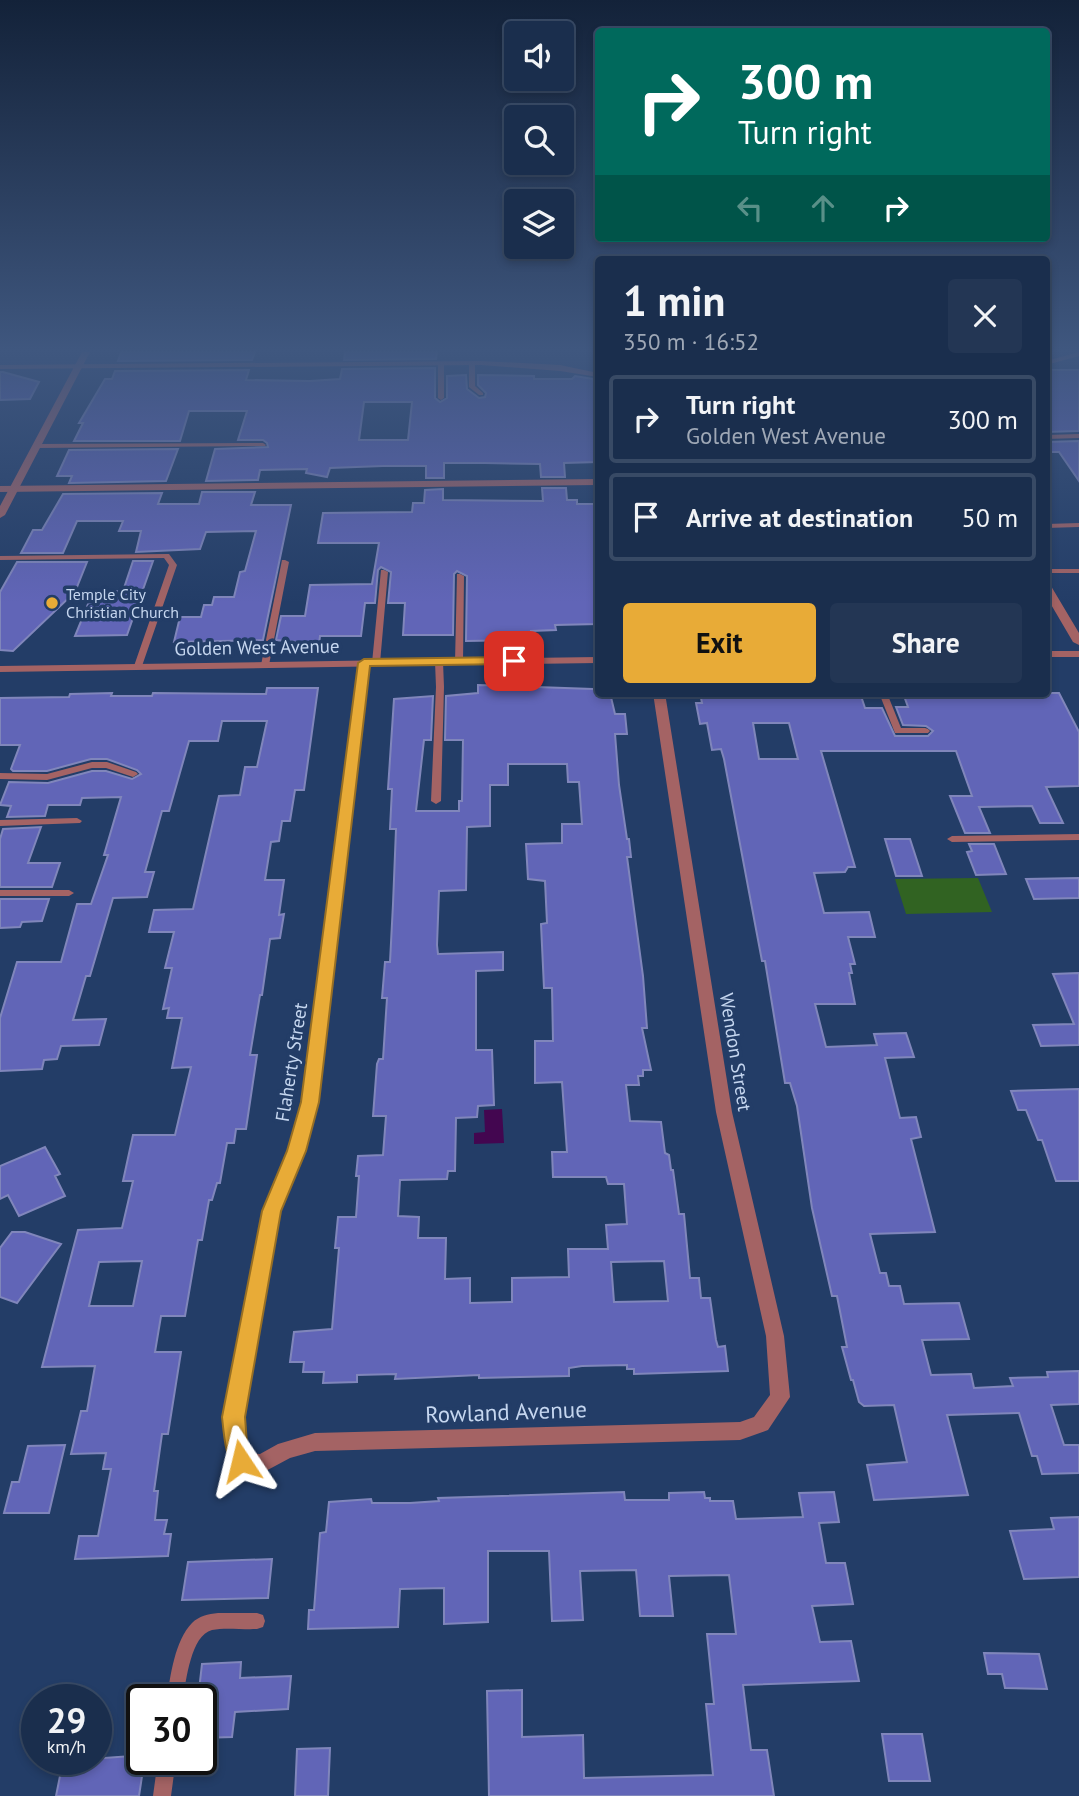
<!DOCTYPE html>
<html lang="en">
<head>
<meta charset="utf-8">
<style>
	body { margin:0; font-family:"PT Sans",sans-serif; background:#233654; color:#f1f3f6; height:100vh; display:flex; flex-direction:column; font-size:26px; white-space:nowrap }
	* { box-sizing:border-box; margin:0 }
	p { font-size:23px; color:#9fa8b6 }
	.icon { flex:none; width:38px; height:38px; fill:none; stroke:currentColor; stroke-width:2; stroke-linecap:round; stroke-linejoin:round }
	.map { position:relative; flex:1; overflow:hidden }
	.side { position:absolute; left:595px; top:256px; width:455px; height:441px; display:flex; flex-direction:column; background:#1a2e4d; border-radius:7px; box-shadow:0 4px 10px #0003,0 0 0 2px #384a65 }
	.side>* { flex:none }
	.hud { position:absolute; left:595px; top:28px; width:455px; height:214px; border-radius:7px; box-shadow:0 4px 10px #0003,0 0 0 2px #384a65; background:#00695c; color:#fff; overflow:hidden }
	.buttons { position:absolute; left:504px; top:21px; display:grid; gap:14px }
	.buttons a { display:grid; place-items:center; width:70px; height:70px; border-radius:7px; background:#1a2e4d; box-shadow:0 4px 10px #0003,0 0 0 2px #384a65; font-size:35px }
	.speed { position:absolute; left:21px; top:1684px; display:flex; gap:14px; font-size:35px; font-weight:700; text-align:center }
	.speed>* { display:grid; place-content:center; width:91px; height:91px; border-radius:50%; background:#1a2e4d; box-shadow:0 4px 10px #0003,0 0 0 2px #384a65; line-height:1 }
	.speed small { font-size:18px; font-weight:400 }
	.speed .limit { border:4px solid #111; border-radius:10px; background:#fff; color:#111 }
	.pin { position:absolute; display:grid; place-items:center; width:60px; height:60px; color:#fff; margin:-30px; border-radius:14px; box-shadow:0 4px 10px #0006 }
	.me { position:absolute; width:77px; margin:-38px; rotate:350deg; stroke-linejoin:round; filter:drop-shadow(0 0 5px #0008) }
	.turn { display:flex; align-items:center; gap:24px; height:147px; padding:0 28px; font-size:32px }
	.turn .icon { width:91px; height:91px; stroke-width:2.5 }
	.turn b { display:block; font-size:49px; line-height:60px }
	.lanes { display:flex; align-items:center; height:66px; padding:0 28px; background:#0003; justify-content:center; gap:35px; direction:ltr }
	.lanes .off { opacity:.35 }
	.round { display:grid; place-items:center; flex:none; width:74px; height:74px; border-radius:7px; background:#233654 }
	.headline { display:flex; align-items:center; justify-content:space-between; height:119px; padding:0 28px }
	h1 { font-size:42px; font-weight:800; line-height:52px }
	.cta { display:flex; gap:14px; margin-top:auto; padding:14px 28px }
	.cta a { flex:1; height:80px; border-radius:7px; background:#e8ab37; color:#111; font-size:28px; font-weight:800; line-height:80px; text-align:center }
	.cta a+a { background:#233654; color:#f1f3f6 }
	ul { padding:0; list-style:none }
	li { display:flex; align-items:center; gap:21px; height:88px; margin:0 14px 10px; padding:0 14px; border:4px solid #384a65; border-radius:7px }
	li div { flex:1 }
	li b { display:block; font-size:26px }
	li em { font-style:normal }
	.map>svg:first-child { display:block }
	.green { fill:#316322 }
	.water { fill:#430650 }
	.building { fill:#6165b7; stroke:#8086bb; stroke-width:2; fill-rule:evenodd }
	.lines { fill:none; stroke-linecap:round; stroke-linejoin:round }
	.service { fill:#a46364; fill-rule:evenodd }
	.minor { fill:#a46364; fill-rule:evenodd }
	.tertiary { fill:#a46364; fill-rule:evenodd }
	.route { fill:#e8ab37; stroke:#976f24; stroke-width:2 }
	.poi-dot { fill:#e8ab37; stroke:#233d67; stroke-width:2.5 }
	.labels { text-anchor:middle; stroke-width:7; stroke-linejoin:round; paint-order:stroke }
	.far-poi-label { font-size:16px; fill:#c5d6ef; stroke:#233d67; text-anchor:start }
	.street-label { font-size:19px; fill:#c5d6ef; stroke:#233d67 }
	.near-street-label { font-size:23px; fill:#c5d6ef; stroke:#233d67 }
</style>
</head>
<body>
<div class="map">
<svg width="1079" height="1796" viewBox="0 0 1079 1796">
	<rect width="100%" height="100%" fill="#233d67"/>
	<!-- green -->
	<path class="green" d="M978,878L992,912L906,914L895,879Z"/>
	<!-- water -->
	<path class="water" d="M502,1109L504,1143L474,1144V1133L485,1132L484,1110Z"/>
	<!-- building -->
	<path class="building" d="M121,352H255L252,360L118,361Z
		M345,352H437L436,359L344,360Z
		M435,368V398L440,402L447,398V376L466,375L467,389L479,398L485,397L486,393L478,385V375L534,376V379H572L575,376L593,379L598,398V462L564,463L565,477H541L540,464L485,463H444V478H426V466H383L330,468L327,477L306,473L307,469L260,470L258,480L206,481L215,449L268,447L267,443L263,440H238L247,411H189L180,441H74L83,423H79L105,379H112L115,371L249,370L246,380L310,381L340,379L342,369ZM364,402H412L408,440H359Z
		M1046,370H1079V431L1046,432Z
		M0,372H3L39,382L30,399L0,400Z
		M1079,441V481L1059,452H1046V442Z
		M178,449L166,481L69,483L72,476H57L69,450Z
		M542,488H566L567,500H577V504H597L598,624L555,625L556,630L531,631L532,640L466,641L467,576L457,571L454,574L453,635H403L405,603H388L391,572L381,567L378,570L375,603H365L361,636H320L319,644L276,640L281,616H305L310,585L372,584L379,543H318L323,513L412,512L413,503H424L425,490L443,489V500L543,501Z
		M202,492H255L251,505H291L263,640L174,642L180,617H201L204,605H212L214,597H234L240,572L245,571L256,531L206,532L200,549L136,552L141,531H119L123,521H77L63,553H21L33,530H42L63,494L162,493L158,504H199Z
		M133,561H153L127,635L75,636L93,592L123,591Z
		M17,562H87L75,592L13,651L0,650V592Z
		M478,685L593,689L598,693H610L615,714H625L627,734H615L619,785L627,839H629L631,857H627L643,976L647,1028H642L651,1070H643V1076H638L639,1085H626L630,1121L661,1122L665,1153L669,1155L671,1170H673L679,1214H684L690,1278H699L701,1298H710L716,1340L718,1347L725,1346L728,1371L634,1374V1369H627V1365L582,1366L569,1368V1376L479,1378V1375L395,1379L396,1374L357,1375V1382L323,1383L324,1372H303L304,1362H290L294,1332L332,1329L339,1248H335L338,1217H356L359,1176H356L358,1156L383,1155L386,1116H373L377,1064L379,1059H383L387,998H382L385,962H390L393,904L396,829H390L392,789H388L394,699L433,696L431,740H424L416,811H459V801H462L463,740H445L446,696L478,693ZM508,764H567L568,782H579L582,824H562V843L526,844L528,879L545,881L547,923L541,924L544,988H552L553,1041H535V1083L562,1082L567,1152H552L553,1177H606L608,1184H624L627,1224L606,1225L608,1249H568L569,1277L512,1278V1302L470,1303V1278L445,1279L446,1238H418L419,1217L398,1216L400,1180L447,1179L448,1171H455L456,1118L477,1117L478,1106L494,1105L492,1050H476V971L503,970V952L438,954L437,945L439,891L466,890L467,827L490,826V785H508ZM664,1261L668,1301L614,1302L611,1262Z
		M267,688H318L304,790H295L290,821H282L279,841L271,842L265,880H284L279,915L284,914L280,938L270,939L262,995H260L250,1055H257L246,1129H236L234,1143H227L220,1183H217L212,1200H209L202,1240H198L185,1316H161L155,1352H181L168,1434H162L154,1491H158L155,1520H167L164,1534H171L168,1556L75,1559L79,1536H98L111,1469H103L106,1453L71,1454L81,1411H87L95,1366L42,1367L78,1230L122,1228L133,1181H123L133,1135H175L191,1067L172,1068L182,1018H167L169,1008L163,1009L172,968H165L174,932H149L154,910L193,909L219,796L240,795L245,767H257L267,721H222L218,741H189L169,811H162L145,872H154L147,897L113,898L90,976H86L73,1020L106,1019L99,1045L61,1046L57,1059L44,1060L42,1069L0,1071V1018L17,962H61L77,904H91L108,855H104L121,797L82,798L80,805H48L45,816L7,817L11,806L0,805L9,782L48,783L92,771H106L132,779L141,774L137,770L107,759H91L47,771H13L11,769L20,745H0V698L69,697L70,694L112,693L111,696H152L153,693L266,694ZM142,1261L133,1306H89L99,1262Z
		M700,693H860L865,708H882L895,736H928L933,731L926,726L903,725L896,707H908L903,693H1059L1079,732V786L1046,787L1063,823H1040L1032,806L979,807L990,833H965L950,796H972L956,751H821L855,867H848L845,872L814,873L824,913L869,912L875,937H848L855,964H850L852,973H849L855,1004H815L826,1047L877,1045L874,1034L906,1033L914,1057L885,1058L900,1118L916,1117L921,1137L911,1139L935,1232L870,1234L880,1273H886L889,1286H900L904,1304L959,1303L969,1339L922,1340L931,1375L971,1374L974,1388L1013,1386L1010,1378L1048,1377L1047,1372L1079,1371V1404L1051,1405L1064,1445H1079V1473L1042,1474L1037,1456H1032L1019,1413L947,1415L968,1495L874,1500L867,1465L907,1462L894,1405L864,1406L859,1402L853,1380H851L842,1347H847L837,1296H832L812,1208L797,1106L790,1083H785L765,961H762L724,759L721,749L712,750L707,723L700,724L696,703H702ZM753,723H789L798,759H759Z
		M41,827L28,863H60L52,887H0V839L3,829Z
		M885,839H910L922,876H896Z
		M969,844H994L1006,874L976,875L967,852L972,851Z
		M1079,878V898L1034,899L1026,879Z
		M0,899H49L42,921L22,922L20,927L0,928Z
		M1079,973V1045L1041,1046L1033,1025L1074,1024L1053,974Z
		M1079,1089V1181H1056L1042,1140H1038L1026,1110H1018L1011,1091Z
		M45,1147L60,1174L55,1176L65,1196L19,1216L8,1195L0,1199V1166Z
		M12,1232H25L61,1244L17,1303L0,1297V1248Z
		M65,1445L49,1513H4L12,1482H19L28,1446Z
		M624,1492L625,1500H669V1493L704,1492L705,1498H710V1501H733L736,1519L803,1517L799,1493L834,1492L839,1522L819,1523L826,1563H845L853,1604L812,1606L820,1642L851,1641L859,1681L743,1685L751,1750H767L774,1796H489L487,1691L522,1690V1737L583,1735L584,1778L713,1775L706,1704H714L707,1634H736L729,1575L669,1576L673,1616H640L636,1570L580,1571L583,1620L552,1621L549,1551H488V1622L444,1624V1588L400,1589L398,1627L308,1629L309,1610H314L320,1533L326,1532L329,1502L371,1499L372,1503H410L439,1501L438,1498Z
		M1079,1517V1577L1024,1579L1010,1531L1054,1529L1051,1518Z
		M272,1559L268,1598L182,1600L188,1562Z
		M984,1653L1039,1654L1047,1689L1005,1688L1002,1674H988Z
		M241,1662L240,1678L291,1676L288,1709L235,1712L232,1737L201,1738V1699H198L202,1664Z
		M882,1734H922L930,1781H889Z
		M330,1748L328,1796H295L297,1749Z
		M131,1756L130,1763H144L139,1796H56L63,1761Z"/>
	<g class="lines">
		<!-- service -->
		<path class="service" d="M1079,352V356L1046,365V361Z
			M472,361L475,363V386L483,393V395H479L469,387V363Z
			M441,362L444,364V398L441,400L438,398V364Z
			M1079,434V438L1046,439V435Z
			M263,443L266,445L265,446L36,448L33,446L36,444Z
			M1079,523V527L1046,528V524Z
			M166,554H169L177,565L142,666L138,669L134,666L169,565L164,558L0,560V556Z
			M282,560H285L289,562L269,665L265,668L261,665Z
			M1046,569H1079V573H1046Z
			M381,570H384L388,572L380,663L376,666L372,663Z
			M457,574H460L464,576L463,662L459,665L455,662Z
			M439,659L443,662L444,687L441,801L436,804L431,801L436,687L435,662Z
			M879,693H887L901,728H925L928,729L930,731L928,733H895Z
			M92,762H107L136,772L138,774L133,777L106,768H92L47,780L0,779V773L47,774Z
			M77,818L82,821L80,823L0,826V820Z
			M1079,834V840L952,842L947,839L952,836Z
			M0,890H69L74,893L69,896H0Z
			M218,1613H257L263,1615L265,1621L263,1627L257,1629C243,1630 226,1627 212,1630C191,1635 186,1681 183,1699H167C170,1677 175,1640 192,1623C199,1616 208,1614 218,1613Z
			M158,1759H176L171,1796H153Z"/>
		<!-- minor -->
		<path class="minor" d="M481,361L560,365L598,373V377L560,371L481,365L0,369V365Z
			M598,479V485L0,492V486Z
			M364,660L370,663L318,1102L304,1151L281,1211L243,1417L249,1453L260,1454L278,1444L315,1433L740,1422L754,1417L770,1395L766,1336L716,1112L653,693H665L732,1112L784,1336L790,1397L768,1430L740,1440L315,1451L290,1458L262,1473L234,1468L226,1444L223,1417L263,1211L288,1151L302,1102L358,663Z"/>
		<!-- tertiary -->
		<path class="tertiary" d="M82,352H90L5,515L0,518V506Z
			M1046,583L1051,586L1079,633V645L1073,642L1046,596Z
			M1046,651H1079V657H1046Z
			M598,657V663L0,672V666Z"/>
	</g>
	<!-- sky -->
	<linearGradient id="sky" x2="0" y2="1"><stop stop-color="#132239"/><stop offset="0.58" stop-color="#3f577f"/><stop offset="1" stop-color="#3f577f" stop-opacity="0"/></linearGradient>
	<rect width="1079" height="603" fill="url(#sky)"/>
	<!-- route -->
	<path class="route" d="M514,657L519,658V664L370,666L319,1102L306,1151L281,1211L245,1417L247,1444L252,1461L249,1468L241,1472L233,1468C225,1452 224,1435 222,1417L262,1211L287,1151L301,1102L358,663L364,659Z"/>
	<!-- markers -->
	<circle class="poi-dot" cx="52" cy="603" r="7"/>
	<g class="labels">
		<!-- far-poi labels -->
		<g class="far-poi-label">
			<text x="66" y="600">Temple City<tspan x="66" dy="18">Christian Church</tspan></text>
		</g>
		<!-- street labels -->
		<g class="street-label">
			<text transform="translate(257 647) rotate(-1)" y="7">Golden West Avenue</text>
			<text transform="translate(736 1052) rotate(81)" y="7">Wendon Street</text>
			<text transform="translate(291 1062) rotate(-81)" y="7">Flaherty Street</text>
		</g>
		<!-- near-street labels -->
		<g class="near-street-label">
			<text transform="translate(506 1412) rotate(-2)" y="8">Rowland Avenue</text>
		</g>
	</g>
</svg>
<div class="buttons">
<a><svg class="icon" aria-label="sound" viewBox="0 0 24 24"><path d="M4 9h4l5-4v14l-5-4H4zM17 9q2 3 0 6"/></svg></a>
<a><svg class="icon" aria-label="search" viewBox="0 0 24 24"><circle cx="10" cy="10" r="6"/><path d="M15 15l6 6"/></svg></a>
<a><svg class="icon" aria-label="layers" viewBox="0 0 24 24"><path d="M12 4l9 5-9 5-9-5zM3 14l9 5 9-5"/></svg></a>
</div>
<div class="speed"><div>29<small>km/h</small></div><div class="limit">30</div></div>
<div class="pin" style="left:514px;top:661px;background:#d93025"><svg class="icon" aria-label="arrive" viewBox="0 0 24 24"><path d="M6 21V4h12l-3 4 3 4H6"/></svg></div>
<svg class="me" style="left:241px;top:1461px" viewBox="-20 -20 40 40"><path d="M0-17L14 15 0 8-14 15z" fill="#e8ab37" stroke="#fff" stroke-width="4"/></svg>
<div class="hud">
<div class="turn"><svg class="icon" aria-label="right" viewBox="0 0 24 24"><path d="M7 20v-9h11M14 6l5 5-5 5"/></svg><div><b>300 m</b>Turn right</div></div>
<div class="lanes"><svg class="icon off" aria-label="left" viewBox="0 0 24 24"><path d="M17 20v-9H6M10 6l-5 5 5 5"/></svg><svg class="icon off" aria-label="ahead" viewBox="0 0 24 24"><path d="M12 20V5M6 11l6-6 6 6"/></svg><svg class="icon" aria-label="right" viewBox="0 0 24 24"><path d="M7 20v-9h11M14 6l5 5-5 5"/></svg></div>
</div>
<section class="side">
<div class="headline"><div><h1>1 min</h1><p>350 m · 16:52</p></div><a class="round"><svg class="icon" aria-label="close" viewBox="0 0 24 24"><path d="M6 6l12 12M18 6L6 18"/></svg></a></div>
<ul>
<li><svg class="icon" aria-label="right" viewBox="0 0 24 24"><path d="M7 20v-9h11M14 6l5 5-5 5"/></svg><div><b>Turn right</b><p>Golden West Avenue</p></div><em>300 m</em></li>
<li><svg class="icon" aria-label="arrive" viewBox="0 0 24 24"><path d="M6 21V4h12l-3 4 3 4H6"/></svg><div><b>Arrive at destination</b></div><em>50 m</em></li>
</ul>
<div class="cta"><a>Exit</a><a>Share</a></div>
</section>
</div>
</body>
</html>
